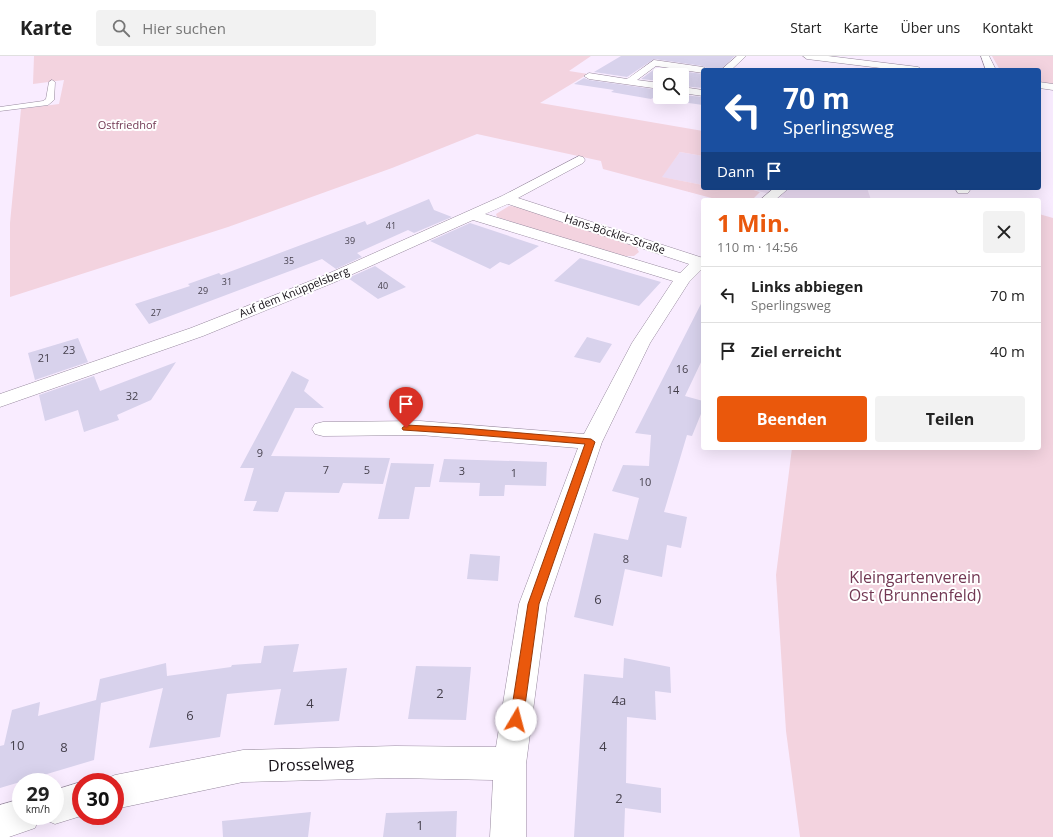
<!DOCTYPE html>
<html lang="de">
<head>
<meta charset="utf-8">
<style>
	body { margin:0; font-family:"Open Sans",sans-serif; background:#f2f2f2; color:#222; height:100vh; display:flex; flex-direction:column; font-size:15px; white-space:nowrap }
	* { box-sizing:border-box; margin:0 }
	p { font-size:13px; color:#767676 }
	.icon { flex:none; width:22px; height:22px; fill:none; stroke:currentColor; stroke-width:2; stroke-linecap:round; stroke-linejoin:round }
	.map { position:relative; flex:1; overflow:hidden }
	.drawer { position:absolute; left:701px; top:142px; width:340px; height:252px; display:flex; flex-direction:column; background:#fff; border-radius:4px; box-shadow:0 4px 16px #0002 }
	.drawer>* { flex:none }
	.hud { position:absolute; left:701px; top:12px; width:340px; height:122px; border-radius:4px; box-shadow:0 4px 16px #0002; background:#1a4fa0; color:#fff; overflow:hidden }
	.fabs { position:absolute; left:653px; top:12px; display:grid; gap:8px }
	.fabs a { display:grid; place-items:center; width:36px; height:36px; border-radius:4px; background:#fff; box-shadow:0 4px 16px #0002; font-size:20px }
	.speed { position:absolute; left:12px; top:717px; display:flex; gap:8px; font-size:20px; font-weight:700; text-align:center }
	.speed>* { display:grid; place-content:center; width:52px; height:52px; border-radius:50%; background:#fff; box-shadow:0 4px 16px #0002; line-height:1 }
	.speed small { font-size:10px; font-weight:400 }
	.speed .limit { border:6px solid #d22; background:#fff; color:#111 }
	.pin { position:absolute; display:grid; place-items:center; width:34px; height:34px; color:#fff; margin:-41px -17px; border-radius:50% 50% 50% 0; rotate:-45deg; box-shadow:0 0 4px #0007 }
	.pin .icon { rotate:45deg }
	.me { position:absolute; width:44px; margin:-22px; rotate:8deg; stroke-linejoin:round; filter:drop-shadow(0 0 3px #0008) }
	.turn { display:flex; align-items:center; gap:14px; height:84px; padding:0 16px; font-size:18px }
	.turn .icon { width:52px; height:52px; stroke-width:2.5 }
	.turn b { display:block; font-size:28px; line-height:34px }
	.then { display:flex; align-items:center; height:38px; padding:0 16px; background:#0003; gap:8px; font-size:15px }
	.round { display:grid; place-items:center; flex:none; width:42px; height:42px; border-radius:4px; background:#f2f2f2 }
	.head { display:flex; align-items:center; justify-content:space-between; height:68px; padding:0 16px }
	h1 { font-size:24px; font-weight:700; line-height:30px; color:#ea580c }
	.button { display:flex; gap:8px; margin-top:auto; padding:8px 16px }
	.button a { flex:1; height:46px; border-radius:4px; background:#ea580c; color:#fff; font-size:16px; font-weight:700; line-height:46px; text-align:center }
	.button a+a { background:#f2f2f2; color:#222 }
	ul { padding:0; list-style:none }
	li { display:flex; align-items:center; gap:12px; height:56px; padding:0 16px; border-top:1px solid #e0e0e0 }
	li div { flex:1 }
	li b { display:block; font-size:15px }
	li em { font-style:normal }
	header { display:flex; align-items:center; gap:24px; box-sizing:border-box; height:56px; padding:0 20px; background:#fff; border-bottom:1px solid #e0e0e0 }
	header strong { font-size:19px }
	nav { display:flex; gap:22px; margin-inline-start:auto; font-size:14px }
	.search { width:280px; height:36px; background:#f2f2f2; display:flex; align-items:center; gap:10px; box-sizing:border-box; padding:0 14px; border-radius:4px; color:#767676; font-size:15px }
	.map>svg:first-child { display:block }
	.built { fill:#ebdbf3 }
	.green { fill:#f3d3df }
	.building { fill:#d8d2ec }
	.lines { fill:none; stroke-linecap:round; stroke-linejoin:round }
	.service-casing { stroke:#97899e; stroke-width:1 }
	.minor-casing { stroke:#97899e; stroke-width:1 }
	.service { fill:#fff; fill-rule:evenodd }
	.minor { fill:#fff; fill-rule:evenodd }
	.route { fill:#ea580c; stroke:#983908 }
	.labels { text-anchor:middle; stroke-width:4; stroke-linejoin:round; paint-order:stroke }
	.far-number-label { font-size:9px; fill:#443f4b }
	.far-park-label { font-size:11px; fill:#723853; stroke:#fff }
	.far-street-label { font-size:11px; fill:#130e15; stroke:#fff }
	.number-label { font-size:11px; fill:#443f4b }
	.near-number-label { font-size:13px; fill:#443f4b }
	.near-park-label { font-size:16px; fill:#723853; stroke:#fff }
	.near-street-label { font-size:16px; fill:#130e15; stroke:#fff }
</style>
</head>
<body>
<header>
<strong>Karte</strong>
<div class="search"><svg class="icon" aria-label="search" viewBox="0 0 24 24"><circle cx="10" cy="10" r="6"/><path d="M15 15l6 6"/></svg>Hier suchen</div>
<nav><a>Start</a><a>Karte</a><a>Über uns</a><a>Kontakt</a></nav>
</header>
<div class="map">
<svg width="1053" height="781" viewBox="0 0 1053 781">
	<rect width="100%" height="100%" fill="#f9ecff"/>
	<!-- built -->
	<path class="built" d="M680,96L703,100V129L661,121Z
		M747,132H867L871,144H793Z"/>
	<!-- green -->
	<path class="green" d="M34,0H591L569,15L588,18L540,47L703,75V100L680,96L662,121L703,129V132H747L760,136L752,144H719L603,113L601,105L477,78L392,112L228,171L10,241V167L21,53L59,48L64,24L33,28Z
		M992,0H1053V28L1039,26V14H1000Z
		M509,150L522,151L636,191L639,196L634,200H624L549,178L497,161L496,158Z
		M1039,158L1053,162V781H800L786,675L776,519L792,392H1039Z"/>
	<!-- building -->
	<path class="building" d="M621,0H735L720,14H709L703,10L654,3L627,21L594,16Z
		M656,12L703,18V32L682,30V19H660V25L641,23Z
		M584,22L589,24L660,34V41H682V39L703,41V49L653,42L651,43L611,36L614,34L574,28Z
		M429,143L434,154L452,161L414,177L408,174L357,197L362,201L336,213L322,203L149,268L135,248L190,230L188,228L219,217L221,219L365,165L367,169Z
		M470,167L539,190L509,209L500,206L490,213L430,185Z
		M580,202L637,219L661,226L639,250L554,225Z
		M375,210L406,231L378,243L348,222Z
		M703,244V302L685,340L703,345V353L692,380L687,379L664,456L687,461L681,492L667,489L662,521L625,513L613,570L574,561L594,477L628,484L639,442L612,435L623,409L649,410L651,379L635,377Z
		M587,281L612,288L600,307L574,301Z
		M78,282L88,306L35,324L28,297Z
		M176,306L151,344L117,359L119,364L84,376L78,354L45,365L39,339L94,320L100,335Z
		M292,315L309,324L304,335L324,352H295L271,400L390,402L383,428L343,427L339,437L285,436L278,456L253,455L257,445H244L254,412H240Z
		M444,403L547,406L546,430L505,429L504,440H479L480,427L439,426Z
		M391,407L434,408L430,431H415L409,463H378Z
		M470,498L500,500L498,525L467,523Z
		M299,588L293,616L347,612L339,665L274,669L281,633L227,638L220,681L149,692L163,632L101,647L94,704L0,732V690L4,689L12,654L40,646L38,660L96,644L100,623L166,607L167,620L231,611L232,609L261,607L264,590Z
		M624,602L670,611L671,637L655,635L656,664L627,661L626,727L661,732V757L625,752L624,781H574L584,618L623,622Z
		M416,610L471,611L466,664L408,663Z
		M457,755L456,781H383L386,757Z
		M311,756L308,781H223L222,765Z"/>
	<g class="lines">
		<!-- service casing -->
		<g class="service-casing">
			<path id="service" d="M52,24L55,26L54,44L48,49L0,55V51L43,45L46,43L49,26Z"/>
		</g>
		<!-- minor casing -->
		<g class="minor-casing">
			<path id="minor" d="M737,0H746L731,14H721Z
				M803,0H828L918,11L923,14H897L807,3Z
				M981,0H989L996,14H986Z
				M654,4L703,11L708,14H703V17L656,10L637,24L660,27V33L589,23L584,20L589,17L627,23Z
				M1039,26L1053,28V34L1039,32Z
				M682,31L703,34V40L682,37Z
				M579,100L583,101L585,104L583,107L518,142L703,202V212L689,226L650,287L602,386L547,548L526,708V781H490L493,724L395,722L243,726L115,753V726H102L103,724L115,719L243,694L395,690L496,691L519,548L578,392L420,379L323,380L315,378L312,373L315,368L323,366L420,365L584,378L632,287L673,225L473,164L335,226L203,280L0,351V338L191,272L323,220L502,140ZM508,148L689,208L680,217L485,158Z
				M774,132H789L775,144H760Z
				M955,132H969L970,134L968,137H958Z
				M81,726V760L55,768L43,763L42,760H55V734Z
				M21,743V760H40L35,772L9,781H0V749Z"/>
		</g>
		<!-- service -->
		<use href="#service" class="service"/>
		<!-- minor -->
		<use href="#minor" class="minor"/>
	</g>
	<!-- route -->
	<path class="route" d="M406,369L463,372L591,383L595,386L539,548L523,664L521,669L516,671L512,669L510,664L528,548L585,388L463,378L403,374L402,372Z"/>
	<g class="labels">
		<!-- far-number labels -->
		<g class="far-number-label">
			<text x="391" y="173">41</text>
			<text x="350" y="188">39</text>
			<text x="289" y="208">35</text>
			<text x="227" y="229">31</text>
			<text x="383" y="233">40</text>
			<text x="203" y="238">29</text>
			<text x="156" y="260">27</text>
		</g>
		<!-- far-park labels -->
		<g class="far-park-label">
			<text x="127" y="73">Ostfriedhof</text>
		</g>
		<!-- far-street labels -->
		<g class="far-street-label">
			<text transform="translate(615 178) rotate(18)" y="4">Hans-Böckler-Straße</text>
			<text transform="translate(294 236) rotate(-22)" y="4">Auf dem Knüppelsberg</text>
		</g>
		<!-- number labels -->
		<g class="number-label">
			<text x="69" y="298">23</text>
			<text x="44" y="306">21</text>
			<text x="682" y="317">16</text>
			<text x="673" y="338">14</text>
			<text x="132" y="344">32</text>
			<text x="260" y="401">9</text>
			<text x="326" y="418">7</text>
			<text x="367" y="418">5</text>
			<text x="462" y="419">3</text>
			<text x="514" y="421">1</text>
			<text x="645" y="430">10</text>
			<text x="626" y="507">8</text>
		</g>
		<!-- near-number labels -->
		<g class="near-number-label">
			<text x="598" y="548">6</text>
			<text x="440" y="642">2</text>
			<text x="619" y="649">4a</text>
			<text x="310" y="652">4</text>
			<text x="190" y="664">6</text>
			<text x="17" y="694">10</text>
			<text x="603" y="695">4</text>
			<text x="64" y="696">8</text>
			<text x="619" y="747">2</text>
			<text x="420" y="774">1</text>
		</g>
		<!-- near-park labels -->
		<g class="near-park-label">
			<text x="915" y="527">Kleingartenverein<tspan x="915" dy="18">Ost (Brunnenfeld)</tspan></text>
		</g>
		<!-- near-street labels -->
		<g class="near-street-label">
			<text transform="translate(311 708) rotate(-2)" y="6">Drosselweg</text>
		</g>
	</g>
</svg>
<div class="fabs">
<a><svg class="icon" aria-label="search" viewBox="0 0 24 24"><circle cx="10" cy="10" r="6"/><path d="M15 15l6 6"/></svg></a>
</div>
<div class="speed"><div>29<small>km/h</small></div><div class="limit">30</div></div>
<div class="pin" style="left:406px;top:372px;background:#d93025"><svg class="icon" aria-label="arrive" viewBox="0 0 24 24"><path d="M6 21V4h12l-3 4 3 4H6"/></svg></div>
<svg class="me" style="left:516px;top:664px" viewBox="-20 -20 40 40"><circle r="19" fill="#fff"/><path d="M0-13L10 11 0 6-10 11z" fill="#ea580c"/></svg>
<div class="hud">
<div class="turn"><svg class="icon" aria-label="left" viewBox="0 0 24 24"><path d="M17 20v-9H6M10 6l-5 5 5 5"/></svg><div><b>70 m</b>Sperlingsweg</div></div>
<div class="then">Dann<svg class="icon" aria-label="arrive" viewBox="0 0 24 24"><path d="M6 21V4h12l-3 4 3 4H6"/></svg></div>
</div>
<section class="drawer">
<div class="head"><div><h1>1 Min.</h1><p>110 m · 14:56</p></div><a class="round"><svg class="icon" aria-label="close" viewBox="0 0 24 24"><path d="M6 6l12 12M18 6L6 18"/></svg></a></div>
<ul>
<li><svg class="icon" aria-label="left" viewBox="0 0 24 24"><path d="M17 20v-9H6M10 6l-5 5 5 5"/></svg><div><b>Links abbiegen</b><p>Sperlingsweg</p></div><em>70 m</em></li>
<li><svg class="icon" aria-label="arrive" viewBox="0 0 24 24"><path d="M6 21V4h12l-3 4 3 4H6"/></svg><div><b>Ziel erreicht</b></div><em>40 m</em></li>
</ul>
<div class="button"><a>Beenden</a><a>Teilen</a></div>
</section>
</div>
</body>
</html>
